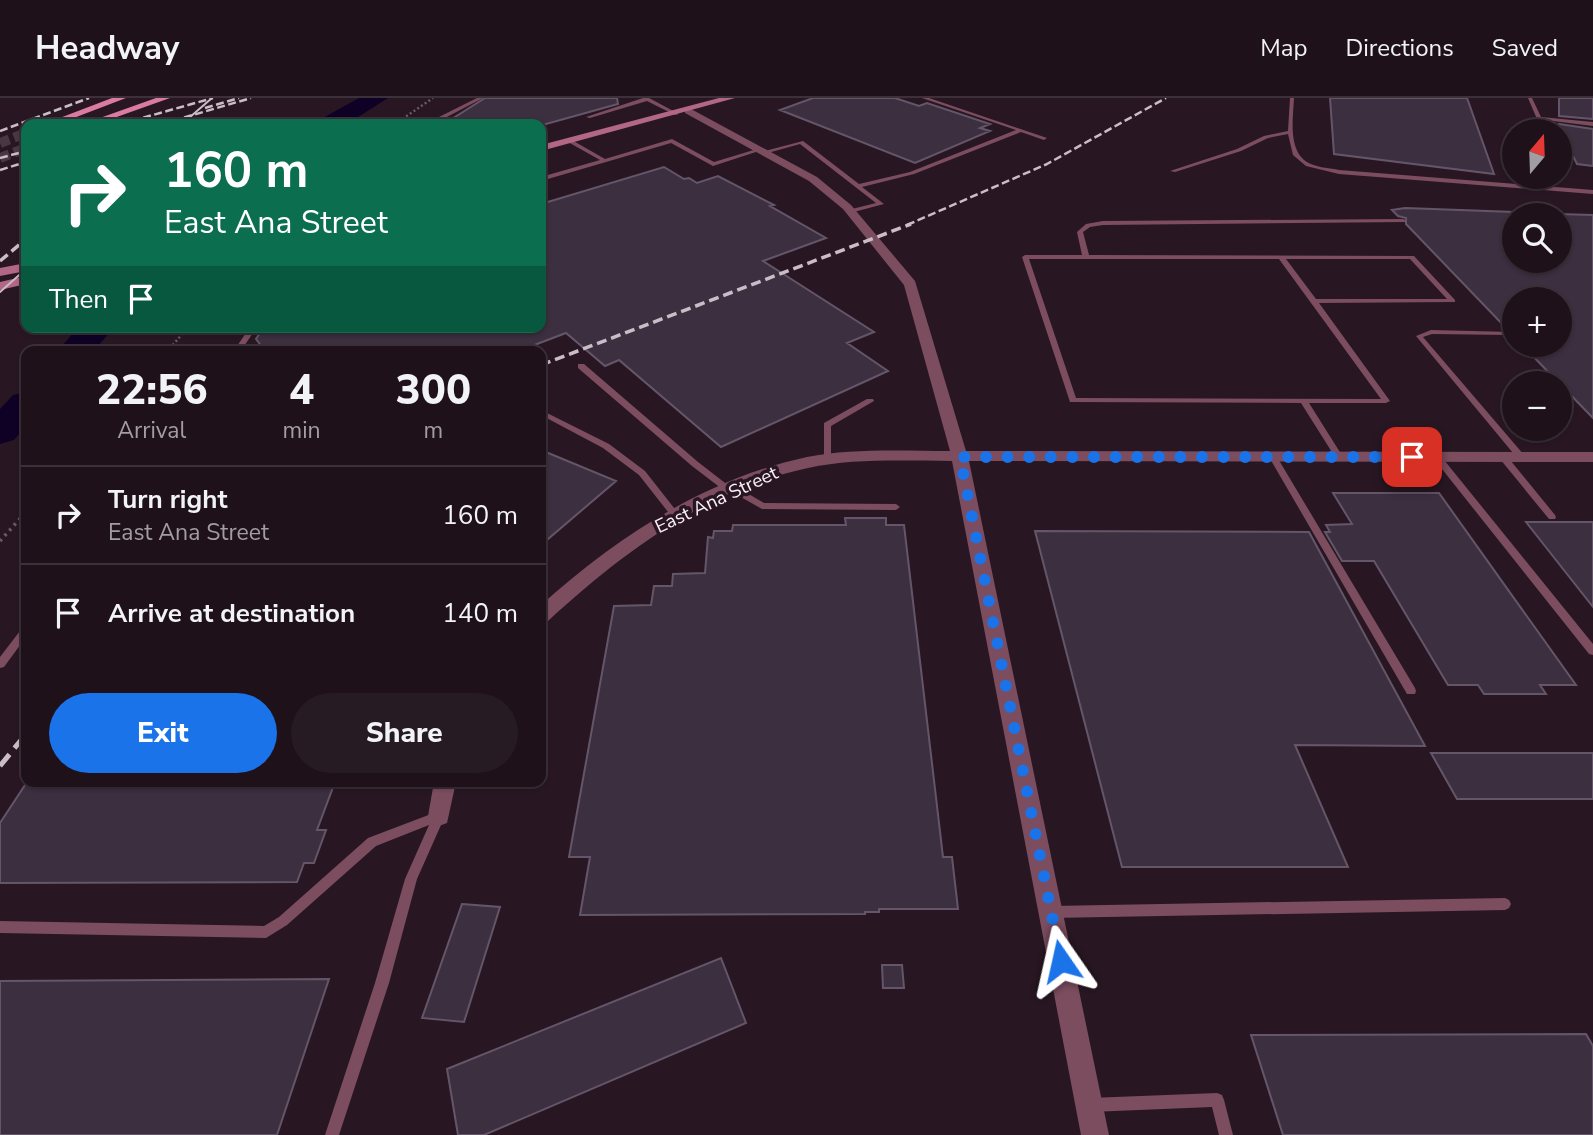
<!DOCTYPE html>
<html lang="en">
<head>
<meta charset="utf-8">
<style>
	body { margin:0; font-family:"Nunito Sans",sans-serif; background:#261a23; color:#f1f3f6; height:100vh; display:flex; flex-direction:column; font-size:26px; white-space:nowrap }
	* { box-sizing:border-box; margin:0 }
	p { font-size:23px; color:#a19da2 }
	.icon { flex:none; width:38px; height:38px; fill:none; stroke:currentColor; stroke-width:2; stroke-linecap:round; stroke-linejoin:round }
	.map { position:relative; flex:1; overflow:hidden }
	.drawer { position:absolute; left:21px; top:248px; width:525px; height:441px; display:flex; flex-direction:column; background:#1e111a; border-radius:14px; box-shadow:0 2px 5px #0004,0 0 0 2px #3c3139 }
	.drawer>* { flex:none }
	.banner { position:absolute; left:21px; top:21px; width:525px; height:214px; border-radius:14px; box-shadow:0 2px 5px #0004,0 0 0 2px #3c3139; background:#0b6e4f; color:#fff; overflow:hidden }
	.needle { width:46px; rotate:19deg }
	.tools { position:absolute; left:1502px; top:21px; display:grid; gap:14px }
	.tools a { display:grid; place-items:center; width:70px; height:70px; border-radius:50%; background:#1e111a; box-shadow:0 2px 5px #0004,0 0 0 2px #3c3139; font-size:35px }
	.pin { position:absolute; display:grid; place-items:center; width:60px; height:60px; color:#fff; margin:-30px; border-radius:14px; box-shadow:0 4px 10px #0006 }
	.me { position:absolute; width:77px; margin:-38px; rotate:349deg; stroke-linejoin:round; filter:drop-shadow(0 0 5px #0008) }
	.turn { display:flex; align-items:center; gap:24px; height:147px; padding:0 28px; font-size:32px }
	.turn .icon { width:91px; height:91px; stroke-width:2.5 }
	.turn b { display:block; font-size:49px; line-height:60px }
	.then { display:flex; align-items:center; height:66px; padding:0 28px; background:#0003; gap:14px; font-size:26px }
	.eta { display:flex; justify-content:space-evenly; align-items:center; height:119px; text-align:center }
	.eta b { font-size:42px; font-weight:800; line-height:49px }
	.action { display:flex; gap:14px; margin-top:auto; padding:14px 28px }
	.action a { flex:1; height:80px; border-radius:42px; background:#1a73e8; color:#fff; font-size:28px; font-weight:800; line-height:80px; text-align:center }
	.action a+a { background:#261a23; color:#f1f3f6 }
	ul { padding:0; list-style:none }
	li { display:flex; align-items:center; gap:21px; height:98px; padding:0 28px; border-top:2px solid #3c3139 }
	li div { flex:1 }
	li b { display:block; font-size:26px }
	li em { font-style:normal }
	header { display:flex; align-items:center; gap:42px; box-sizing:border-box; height:98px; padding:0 35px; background:#1e111a; border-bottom:2px solid #3c3139 }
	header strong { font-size:33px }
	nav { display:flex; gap:38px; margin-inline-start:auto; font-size:24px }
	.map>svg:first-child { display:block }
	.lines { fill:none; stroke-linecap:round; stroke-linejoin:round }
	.river { fill:#0f0026; fill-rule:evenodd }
	.building { fill:#3c2f40; stroke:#645668; stroke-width:2 }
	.primary-tunnel { stroke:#483843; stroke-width:10; stroke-dasharray:10 5; stroke-linecap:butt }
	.path-far1 { stroke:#695a65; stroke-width:2.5; stroke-dasharray:2 2.5; stroke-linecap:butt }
	.path { stroke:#695a65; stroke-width:3.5; stroke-dasharray:2.5 4.5; stroke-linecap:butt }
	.service { fill:#7c4d5f; fill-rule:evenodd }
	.tertiary { fill:#7c4d5f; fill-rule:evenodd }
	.secondary { fill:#b26784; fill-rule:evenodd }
	.primary { fill:#dc7ba1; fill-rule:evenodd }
	.tram { stroke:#cabdc6; stroke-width:2 }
	.rail-far2 { stroke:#cabdc6; stroke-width:2.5; stroke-dasharray:8 3.5; stroke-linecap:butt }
	.rail-far1 { stroke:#cabdc6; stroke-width:3.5; stroke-dasharray:10 5; stroke-linecap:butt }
	.rail { stroke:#cabdc6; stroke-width:5; stroke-dasharray:15 8; stroke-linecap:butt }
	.route { stroke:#1a73e8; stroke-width:12; stroke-dasharray:0 21.6 }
	.labels { text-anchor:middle; stroke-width:7; stroke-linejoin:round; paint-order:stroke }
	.street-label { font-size:19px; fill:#fcf0f8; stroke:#281723 }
</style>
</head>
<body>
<header>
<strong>Headway</strong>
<nav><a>Map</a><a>Directions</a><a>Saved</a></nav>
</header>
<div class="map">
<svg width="1593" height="1037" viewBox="0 0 1593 1037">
	<rect width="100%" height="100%" fill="#281723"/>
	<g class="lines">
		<!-- river -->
		<path class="river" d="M359,0H388L347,26H318L321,21Z
			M78,229H114L93,254H57Z
			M26,294V328L14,342L0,346V311L13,297Z"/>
	</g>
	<!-- building -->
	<path class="building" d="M485,0H617L618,6L546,26H444Z
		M813,0H895L919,8L927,5L990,26L980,30L990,33L915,65L780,12Z
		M1330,0H1467L1494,76L1334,56Z
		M1559,0H1593V21L1559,18Z
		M1559,26L1593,31V68L1577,66L1573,58L1559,57Z
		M664,69L684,81L689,80L697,85L718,78L774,107L770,108L826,140L763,163L874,234L847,245L888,273L721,349L619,262L605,268L566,235L516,254H266L256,241L264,229H541V106Z
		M1405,110L1514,114V163H1559V116L1593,117V320L1522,247H1559V201H1514V232L1507,231L1406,126V120L1398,118L1392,112Z
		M541,352L616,383L541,447Z
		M1333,395H1439L1576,587H1540L1546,596H1484L1478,587H1448L1374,463H1342L1325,434H1330L1326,427L1352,426Z
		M845,420H886V427H904L943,759H952L958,811H879V814H865V816L580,817L590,759H569L614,508L651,507L654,488H672L673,476L705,475L708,439L713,440L714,433H732L733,427H846Z
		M1526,424H1593V509Z
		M1035,433L1309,434L1425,648L1295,647L1348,769H1122Z
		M1431,655H1593V701H1457Z
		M27,684H335L317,732H326L314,765H304L297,784L0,785V725Z
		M462,806L500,809L464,924L422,920Z
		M721,860L746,925L484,1037H458L447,971Z
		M882,867H902L904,890H883Z
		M329,881L277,1037H0V883Z
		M1586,936L1593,948V1037H1283L1251,937Z"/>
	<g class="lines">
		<!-- primary-tunnel -->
		<path class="primary-tunnel" d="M0,45L26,35
			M0,60L26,50"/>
		<!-- path-far1 -->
		<path class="path-far1" d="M395,26L433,0
			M167,254L188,229"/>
		<!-- path -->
		<path class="path" d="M0,443L26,414"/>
		<!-- service -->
		<path class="service" d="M477,0H483L443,21L438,26H432L439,19Z
			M643,0H649L679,16L675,17L647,3L590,20L586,19Z
			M922,0H929L1047,40L1044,42L1021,34L914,76L862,89L884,106L850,115L848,114V112L876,105L800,46L764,56L761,54L803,43L859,86L910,74L1016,32Z
			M1290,0H1294C1293,21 1287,56 1311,66C1320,70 1330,70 1339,72L1593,92V96L1339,76L1306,68L1293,57L1288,36L1268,40L1241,53L1175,74L1170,73L1237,51L1264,38L1288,33Z
			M1528,0H1532L1541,19L1593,24V28L1537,21Z
			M570,41L605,61L672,41L714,64L757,51L762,52L713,68L671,45L541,83V79L600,62L568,44L567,43Z
			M1403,121L1405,122V124L1103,127L1090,129L1083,134L1089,157L1414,158L1455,202V204L1319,205L1390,303L1386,305H1309L1343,359L1339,362L1335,359L1301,305L1070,304L1022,159L1025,157H1082L1077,134L1086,126L1103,123ZM1029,161H1279L1381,301L1076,300ZM1286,161H1410L1447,201H1316Z
			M250,229H257L240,254H233Z
			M1431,232L1512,234V236L1510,237L1432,236L1423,239L1524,357V361H1518L1416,238Z
			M578,266H584L698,364L729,388H735L764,405L896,406L900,409L896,412L762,411L732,394H726L692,368L578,270Z
			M867,301H873L874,303L831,328V362L830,364H824V325Z
			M541,312L609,346L645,373L678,415L679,417L678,419H672L639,377L603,350L541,317Z
			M1273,356L1277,359L1415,590L1416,593L1415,596H1407L1269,359Z
			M1437,356L1440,357L1593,546V557L1589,556L1434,361L1433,359Z
			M1503,356L1506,357L1555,417L1556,419L1555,421H1549L1500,361L1499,359Z
			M26,528V539L4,569L0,570V559L23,529Z
			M439,713L443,714L445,718L417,781L389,885L339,1037H325L375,885L405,781L429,727L376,748L287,827L266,840L0,835V823L264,828L279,819L368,740Z
			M1505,800L1509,802L1511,806L1509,810L1505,812L1051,820L1047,818L1045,814L1047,810L1051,808Z
			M1217,995L1222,997L1224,1002L1233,1037H1219L1212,1009L1090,1014L1085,1012L1083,1007L1085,1002L1090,1000Z"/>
		<!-- tertiary -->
		<path class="tertiary" d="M685,11H691L817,79L851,107L915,183L966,353L1593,354V364L969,363L1109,1037H1081L952,363C906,363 854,360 808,370C707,391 622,455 548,523L541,525V507C617,439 705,381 807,359C852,350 904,353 950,353L904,187L843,111L809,83L685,15Z
			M434,684H456L447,725L439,728L431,725L428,718Z"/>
		<!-- secondary -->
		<path class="secondary" d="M719,0H735L541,53V47Z
			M26,165V173L0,178V170Z
			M26,178V186L0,192V184Z"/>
		<!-- primary -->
		<path class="primary" d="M112,0H126L58,26H44Z
			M156,0H170L97,26H83Z"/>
		<!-- tram -->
		<path class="tram" d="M182,26L212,0
			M0,194L26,171"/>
		<!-- rail-far2 -->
		<path class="rail-far2" d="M205,10L239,0
			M121,26L213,0
			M162,26L251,0
			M0,33L89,0
			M0,60L26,53
			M0,72L26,64
			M907,127L1047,66L1166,0"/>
		<!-- rail-far1 -->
		<path class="rail-far1" d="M0,163L26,141
			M541,267L911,126"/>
		<!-- rail -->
		<path class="rail" d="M0,668L26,636"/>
	</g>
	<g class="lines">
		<!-- route -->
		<path class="route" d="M1061,863L960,359H1412"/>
	</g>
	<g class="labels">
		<!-- street labels -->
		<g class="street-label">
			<text transform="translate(716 401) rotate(-25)" y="7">East Ana Street</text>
		</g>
	</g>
</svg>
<div class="tools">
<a><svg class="needle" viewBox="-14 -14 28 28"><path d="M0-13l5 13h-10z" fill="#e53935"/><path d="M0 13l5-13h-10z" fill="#a19da2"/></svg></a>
<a><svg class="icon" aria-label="search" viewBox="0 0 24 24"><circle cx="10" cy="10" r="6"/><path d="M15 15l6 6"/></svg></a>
<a>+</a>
<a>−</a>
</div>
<div class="pin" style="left:1412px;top:359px;background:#d93025"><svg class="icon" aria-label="arrive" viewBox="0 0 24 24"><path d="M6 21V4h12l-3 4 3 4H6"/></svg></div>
<svg class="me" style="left:1061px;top:863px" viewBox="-20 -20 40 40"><path d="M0-17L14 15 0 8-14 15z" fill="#1a73e8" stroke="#fff" stroke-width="4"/></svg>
<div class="banner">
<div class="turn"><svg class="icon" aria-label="right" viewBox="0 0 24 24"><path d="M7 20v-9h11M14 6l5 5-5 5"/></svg><div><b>160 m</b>East Ana Street</div></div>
<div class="then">Then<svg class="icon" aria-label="arrive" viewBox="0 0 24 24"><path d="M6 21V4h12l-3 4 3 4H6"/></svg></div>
</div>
<section class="drawer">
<div class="eta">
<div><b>22:56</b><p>Arrival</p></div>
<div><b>4</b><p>min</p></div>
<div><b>300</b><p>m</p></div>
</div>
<ul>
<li><svg class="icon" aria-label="right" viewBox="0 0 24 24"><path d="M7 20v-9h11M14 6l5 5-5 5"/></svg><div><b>Turn right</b><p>East Ana Street</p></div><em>160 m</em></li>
<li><svg class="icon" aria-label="arrive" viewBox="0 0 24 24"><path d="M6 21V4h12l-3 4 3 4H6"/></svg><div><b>Arrive at destination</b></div><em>140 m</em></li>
</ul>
<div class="action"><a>Exit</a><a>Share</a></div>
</section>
</div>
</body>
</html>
